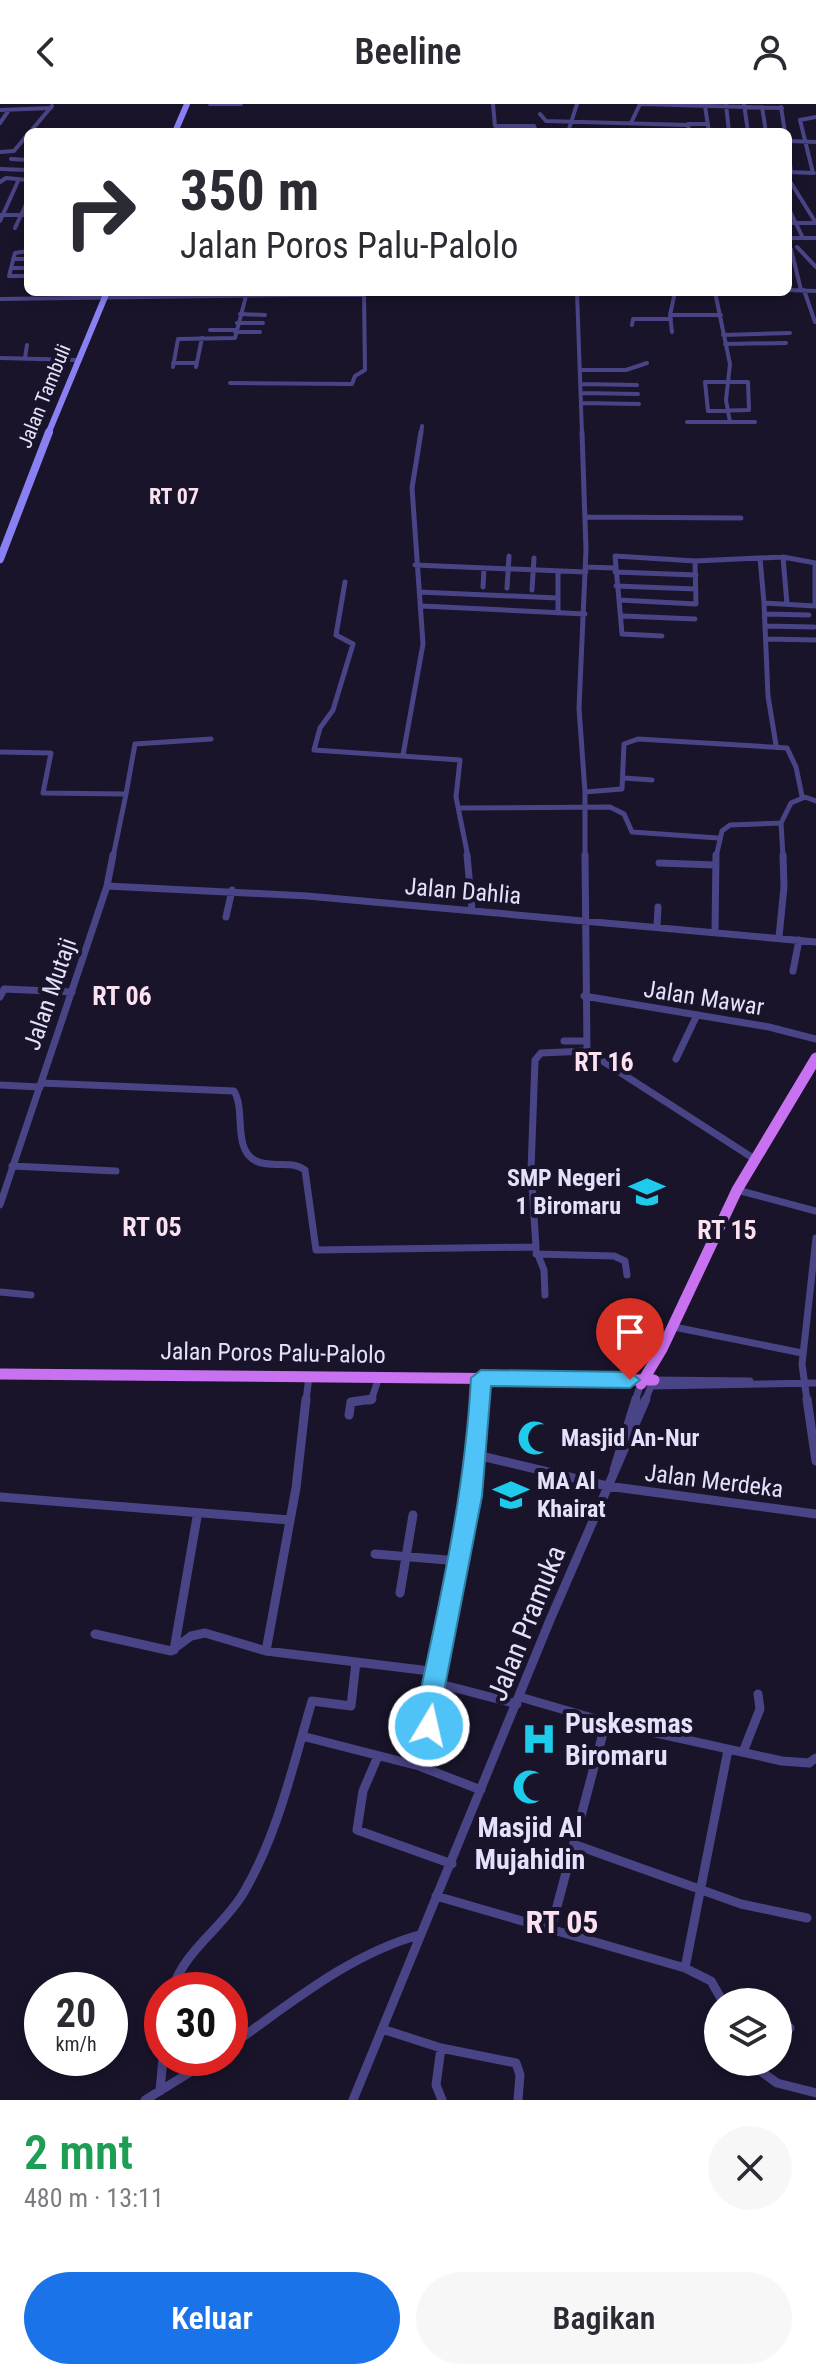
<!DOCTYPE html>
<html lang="id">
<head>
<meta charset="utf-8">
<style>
	body { margin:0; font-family:"Roboto Condensed",sans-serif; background:#f7f7f7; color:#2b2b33; height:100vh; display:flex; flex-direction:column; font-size:30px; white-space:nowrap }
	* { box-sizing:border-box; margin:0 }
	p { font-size:26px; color:#7c7c81 }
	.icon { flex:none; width:44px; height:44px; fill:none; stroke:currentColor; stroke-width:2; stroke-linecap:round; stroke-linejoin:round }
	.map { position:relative; height:1996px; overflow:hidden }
	.sheet { display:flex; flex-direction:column; background:#fff; flex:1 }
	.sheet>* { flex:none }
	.guide { position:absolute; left:24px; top:24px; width:768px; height:168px; border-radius:12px; box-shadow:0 4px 12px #0003; background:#fff; color:#2b2b33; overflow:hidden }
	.buttons { position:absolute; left:704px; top:1884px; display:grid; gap:16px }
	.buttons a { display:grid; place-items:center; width:88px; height:88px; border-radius:50%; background:#fff; box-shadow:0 4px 12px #0003; font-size:40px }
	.speed { position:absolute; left:24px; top:1868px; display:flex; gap:16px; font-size:40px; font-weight:700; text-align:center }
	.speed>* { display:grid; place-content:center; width:104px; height:104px; border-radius:50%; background:#fff; box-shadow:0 4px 12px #0003; line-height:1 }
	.speed small { font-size:20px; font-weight:400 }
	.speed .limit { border:12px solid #d22; background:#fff; color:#111 }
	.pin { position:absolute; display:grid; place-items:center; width:68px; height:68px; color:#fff; margin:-82px -34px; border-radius:50% 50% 50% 0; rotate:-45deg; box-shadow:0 0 8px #0007 }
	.pin .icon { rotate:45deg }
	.me { position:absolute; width:88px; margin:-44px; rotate:9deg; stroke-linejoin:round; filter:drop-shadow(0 0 6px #0008) }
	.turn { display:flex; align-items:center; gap:28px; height:168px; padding:0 24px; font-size:36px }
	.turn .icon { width:104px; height:104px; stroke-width:2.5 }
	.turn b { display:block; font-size:56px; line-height:68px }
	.round { display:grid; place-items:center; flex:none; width:84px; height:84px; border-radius:42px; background:#f7f7f7 }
	.overview { display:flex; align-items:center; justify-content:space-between; height:136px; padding:0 24px }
	h1 { font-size:48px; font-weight:600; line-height:60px; color:#1e9e55 }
	.action { display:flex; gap:16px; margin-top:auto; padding:16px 24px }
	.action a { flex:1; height:92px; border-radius:48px; background:#1a73e8; color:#fff; font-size:32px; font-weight:600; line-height:92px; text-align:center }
	.action a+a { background:#f7f7f7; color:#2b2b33 }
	header { display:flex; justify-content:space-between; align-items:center; height:104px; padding:0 24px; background:#fff; font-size:36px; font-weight:600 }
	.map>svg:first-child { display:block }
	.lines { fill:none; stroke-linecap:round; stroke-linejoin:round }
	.street-far3 { stroke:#494485; stroke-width:4 }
	.street-far2 { stroke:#494485; stroke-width:5 }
	.street-far1 { stroke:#494485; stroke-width:7 }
	.street { stroke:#494485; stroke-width:9 }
	.secondary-far1 { stroke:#8980f3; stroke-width:6 }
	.secondary { stroke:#8980f3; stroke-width:8 }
	.primary { stroke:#c872f2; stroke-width:11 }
	.route { fill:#4fc3f7; stroke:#337fa1; stroke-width:2 }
	.labels { text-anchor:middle; stroke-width:8; stroke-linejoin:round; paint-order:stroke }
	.far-street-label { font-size:20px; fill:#e5e0fc; stroke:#19142a }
	.far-neighbourhood-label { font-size:22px; font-weight:bold; fill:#fce2f1; stroke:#19142a }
	.street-label { font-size:24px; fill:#e5e0fc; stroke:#19142a }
	.poi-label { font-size:24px; font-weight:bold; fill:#e5e0fc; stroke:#19142a; text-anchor:start }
	.neighbourhood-label { font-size:26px; font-weight:bold; fill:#fce2f1; stroke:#19142a }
	.near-street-label { font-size:28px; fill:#e5e0fc; stroke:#19142a }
	.near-poi-label { font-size:28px; font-weight:bold; fill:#e5e0fc; stroke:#19142a; text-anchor:start }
	.near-neighbourhood-label { font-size:32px; font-weight:bold; fill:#fce2f1; stroke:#19142a }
</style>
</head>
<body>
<header><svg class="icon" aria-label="back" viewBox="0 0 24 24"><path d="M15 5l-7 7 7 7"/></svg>Beeline<svg class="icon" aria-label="person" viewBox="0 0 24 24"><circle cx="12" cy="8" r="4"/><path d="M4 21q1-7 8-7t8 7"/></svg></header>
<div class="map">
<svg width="816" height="1996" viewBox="0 0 816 1996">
	<rect width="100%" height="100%" fill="#19142a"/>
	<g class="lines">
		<!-- street-far3 -->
		<path class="street-far3" d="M210,0H241
			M493,0L495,22H534L536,28
			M640,0L782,4
			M726,0L729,28
			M744,0L748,28
			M705,2L709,28
			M762,3L766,28
			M781,3L785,28
			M0,6L51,4
			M540,10L546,17L688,21
			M0,19L9,6
			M631,19L640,0
			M30,28L52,2
			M568,28L577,0
			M689,28L688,20H708
			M788,37L816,38
			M788,45L791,68
			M0,48L14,47L28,30
			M11,55L28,56
			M0,65L28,66
			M788,68L814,69
			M813,69L800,16L816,13
			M788,74L816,119
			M0,78L6,74L28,76
			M788,103L803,134
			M0,111H28
			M0,117L19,75
			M788,119H816
			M15,124L28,96
			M788,134H816
			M797,143L816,163
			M791,145L801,186
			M28,147L15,149L9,172H28
			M13,155H28
			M11,164H28
			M788,186L816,187
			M804,186L815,218
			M577,188L582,330
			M629,188H662
			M715,188L730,260L726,296L730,318
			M0,195L512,188
			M240,210L265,211
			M670,211H721
			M237,219H263
			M632,221L633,215H671
			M210,226H236
			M235,228H260
			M672,228L670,211L675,188
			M723,231L790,229
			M725,240L786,239
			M0,254L76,256
			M25,254L27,241
			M173,259H197
			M173,263L178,235L235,234L246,192
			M196,263L202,234
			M581,266H626L647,259
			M705,278H748L749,306L708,307Z
			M230,279L352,280L355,272L365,266L364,189
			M582,280L637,281
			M582,289L638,290
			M582,299L639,300
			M687,318H755
			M421,330L422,322"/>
		<!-- street-far2 -->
		<path class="street-far2" d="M582,328L586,446L579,604L585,688V753
			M585,413L741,414
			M615,452L695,457L696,500L619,496Z
			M783,453L787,500
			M760,454L764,499
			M695,457L783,453L816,459
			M415,461L586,468
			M586,463L615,464
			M558,467V509
			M615,468L696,471
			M345,478L336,531L353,540L333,606L320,624L314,646L460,656L456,693L468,753
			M616,482L696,485
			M483,483L484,464
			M507,484L509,452
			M532,486L534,454
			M419,488L558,494
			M619,496L622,530L662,532
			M422,502L585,510
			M765,510L809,511
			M623,512L695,515
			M765,522L814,523
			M766,535L816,536
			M776,641L768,592L764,499L815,502V459
			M0,648L51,649L43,689L126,690L113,753
			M403,651L423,540L412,384L421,328
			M624,674L652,676
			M585,688L622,685L624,640L638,635L787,644L796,663L802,692L816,697
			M126,690L135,640L211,635
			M460,704L610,703L624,710L632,728L718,734
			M781,719L783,753
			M716,753L722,727L730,721L781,719L791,699L803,694"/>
		<!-- street-far1 -->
		<path class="street-far1" d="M467,751L472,806
			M585,751L587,947L756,1056
			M659,759L716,761
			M107,782L307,792L816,838
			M226,813L232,786
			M657,822L658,803
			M715,827L716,751
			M779,833L784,783L783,751
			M793,867L799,836
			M584,892L769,923L816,935
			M0,893L4,885L72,888
			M564,937H586
			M676,955L697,911
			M41,979L234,987C246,1006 232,1045 256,1057C272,1065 290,1055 305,1066L316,1146L536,1143L531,1066L535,956L541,949L587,947
			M0,981L40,983
			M12,1062L116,1067
			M737,1086L816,1107
			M0,1101L107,782L113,751
			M536,1146L544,1166L545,1191
			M536,1150L614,1152L625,1157L627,1171
			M0,1188L31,1191
			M679,1224L802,1249
			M654,1276L750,1277
			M306,1297L309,1272
			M368,1297H371L379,1273
			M480,1297L481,1274
			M635,1297L640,1282
			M645,1297L651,1282L816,1279
			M807,1297L802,1260L816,1134"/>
		<!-- street -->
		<path class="street" d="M480,1295L462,1445L427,1613L428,1638L419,1662L481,1686
			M807,1295L816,1357
			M349,1311L351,1298L372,1295
			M477,1351L607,1382L816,1410
			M614,1366L636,1295
			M0,1393L290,1416
			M375,1450L459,1457
			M400,1489L413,1411
			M95,1530L171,1547L191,1532L205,1529L266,1547L438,1568
			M174,1546L197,1413
			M266,1547L296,1384L306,1295
			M436,1579L517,1600
			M520,1593L606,1618L782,1657L809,1659L816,1654
			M302,1632L419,1662
			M743,1648L760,1605L758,1590
			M378,1652L363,1687L357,1726L452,1760
			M576,1741L741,1800L807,1814
			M436,1792L685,1864L728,1646
			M551,1825L606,1618
			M685,1864L711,1877L723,1898
			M172,1886C185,1845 223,1824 244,1788C278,1730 293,1661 312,1597L351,1602L356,1558
			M778,1923L790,1924
			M382,1925L441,1944L516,1959L520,1971L518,1996
			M230,1942C290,1900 348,1851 419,1831
			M441,1944L436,1981L442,1996
			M748,1958L777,1979L816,1989
			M160,1987L163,1954
			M145,1996L213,1954
			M353,1996L550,1516L646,1295"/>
		<!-- secondary-far1 -->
		<path class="secondary-far1" d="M175,28L187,0
			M48,330L107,188"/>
		<!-- secondary -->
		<path class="secondary" d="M0,455L49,328"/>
		<!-- primary -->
		<path class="primary" d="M0,1270L654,1276
			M641,1280L662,1245L737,1086L816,954"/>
	</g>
	<!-- route -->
	<path class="route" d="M481,1266L630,1268L640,1276L630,1284L491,1282L482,1392L439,1613L437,1629L429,1632L420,1629L415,1613C439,1499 465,1391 471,1274Z"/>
	<!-- icons -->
	<defs>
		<g id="school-bare" transform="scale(2.76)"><path d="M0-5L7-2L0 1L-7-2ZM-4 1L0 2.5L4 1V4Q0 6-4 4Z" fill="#1ecbea" stroke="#19142a" stroke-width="2.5" paint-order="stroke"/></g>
		<g id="mosque-bare" transform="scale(2.76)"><path d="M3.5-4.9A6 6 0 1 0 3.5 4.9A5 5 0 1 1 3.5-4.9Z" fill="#1ecbea" stroke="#19142a" stroke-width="2.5" paint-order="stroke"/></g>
		<g id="hospital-bare" transform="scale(2.76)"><path d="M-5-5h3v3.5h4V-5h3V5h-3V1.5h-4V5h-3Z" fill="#1ecbea" stroke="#19142a" stroke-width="2.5" paint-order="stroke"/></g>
	</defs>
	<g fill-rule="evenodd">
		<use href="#school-bare" x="647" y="1088"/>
		<use href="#mosque-bare" x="535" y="1334"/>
		<use href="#school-bare" x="511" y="1391"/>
		<use href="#hospital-bare" x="539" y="1635"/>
		<use href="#mosque-bare" x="530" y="1683"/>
	</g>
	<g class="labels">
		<!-- far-street labels -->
		<g class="far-street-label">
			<text transform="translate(44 292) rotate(-68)" y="7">Jalan Tambuli</text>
		</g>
		<!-- far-neighbourhood labels -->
		<g class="far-neighbourhood-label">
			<text x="174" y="400">RT 07</text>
		</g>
		<!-- street labels -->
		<g class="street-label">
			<text transform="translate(463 787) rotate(5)" y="8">Jalan Dahlia</text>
			<text transform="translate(50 890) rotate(-71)" y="8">Jalan Mutaji</text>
			<text transform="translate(704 894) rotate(9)" y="8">Jalan Mawar</text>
			<text transform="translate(273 1249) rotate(1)" y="8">Jalan Poros Palu-Palolo</text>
			<text transform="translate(714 1377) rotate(7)" y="8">Jalan Merdeka</text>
		</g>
		<!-- poi labels -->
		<g class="poi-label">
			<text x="621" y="1082" text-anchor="end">SMP Negeri<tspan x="621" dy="28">1 Biromaru</tspan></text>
			<text x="561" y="1342">Masjid An-Nur</text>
			<text x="537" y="1385">MA Al<tspan x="537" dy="28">Khairat</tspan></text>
		</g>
		<!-- neighbourhood labels -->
		<g class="neighbourhood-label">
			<text x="122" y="901">RT 06</text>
			<text x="604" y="967">RT 16</text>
			<text x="152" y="1132">RT 05</text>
			<text x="727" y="1135">RT 15</text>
		</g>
		<!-- near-street labels -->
		<g class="near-street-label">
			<text transform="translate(526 1519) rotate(-68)" y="10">Jalan Pramuka</text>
		</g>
		<!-- near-poi labels -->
		<g class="near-poi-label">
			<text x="565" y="1629">Puskesmas<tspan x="565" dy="32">Biromaru</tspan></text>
			<text x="530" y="1733" text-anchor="middle">Masjid Al<tspan x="530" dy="32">Mujahidin</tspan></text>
		</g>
		<!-- near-neighbourhood labels -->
		<g class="near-neighbourhood-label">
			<text x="562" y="1829">RT 05</text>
		</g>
	</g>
</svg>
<div class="buttons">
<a><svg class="icon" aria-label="layers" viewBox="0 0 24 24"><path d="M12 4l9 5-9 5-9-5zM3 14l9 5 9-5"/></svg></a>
</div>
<div class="speed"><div>20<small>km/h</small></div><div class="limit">30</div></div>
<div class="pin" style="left:630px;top:1276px;background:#d93025"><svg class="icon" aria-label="arrive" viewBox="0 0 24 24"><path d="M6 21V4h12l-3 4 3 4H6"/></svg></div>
<svg class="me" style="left:429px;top:1622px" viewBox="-20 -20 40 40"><circle r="17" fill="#4fc3f7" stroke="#fff" stroke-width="3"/><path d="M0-11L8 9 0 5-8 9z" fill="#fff"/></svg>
<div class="guide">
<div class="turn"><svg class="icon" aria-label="right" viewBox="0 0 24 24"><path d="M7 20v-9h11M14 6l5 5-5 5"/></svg><div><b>350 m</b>Jalan Poros Palu-Palolo</div></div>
</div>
</div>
<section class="sheet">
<div class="overview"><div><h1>2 mnt</h1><p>480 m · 13:11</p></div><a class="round"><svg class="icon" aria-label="close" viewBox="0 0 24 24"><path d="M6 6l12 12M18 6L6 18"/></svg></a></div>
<div class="action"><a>Keluar</a><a>Bagikan</a></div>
</section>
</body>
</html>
